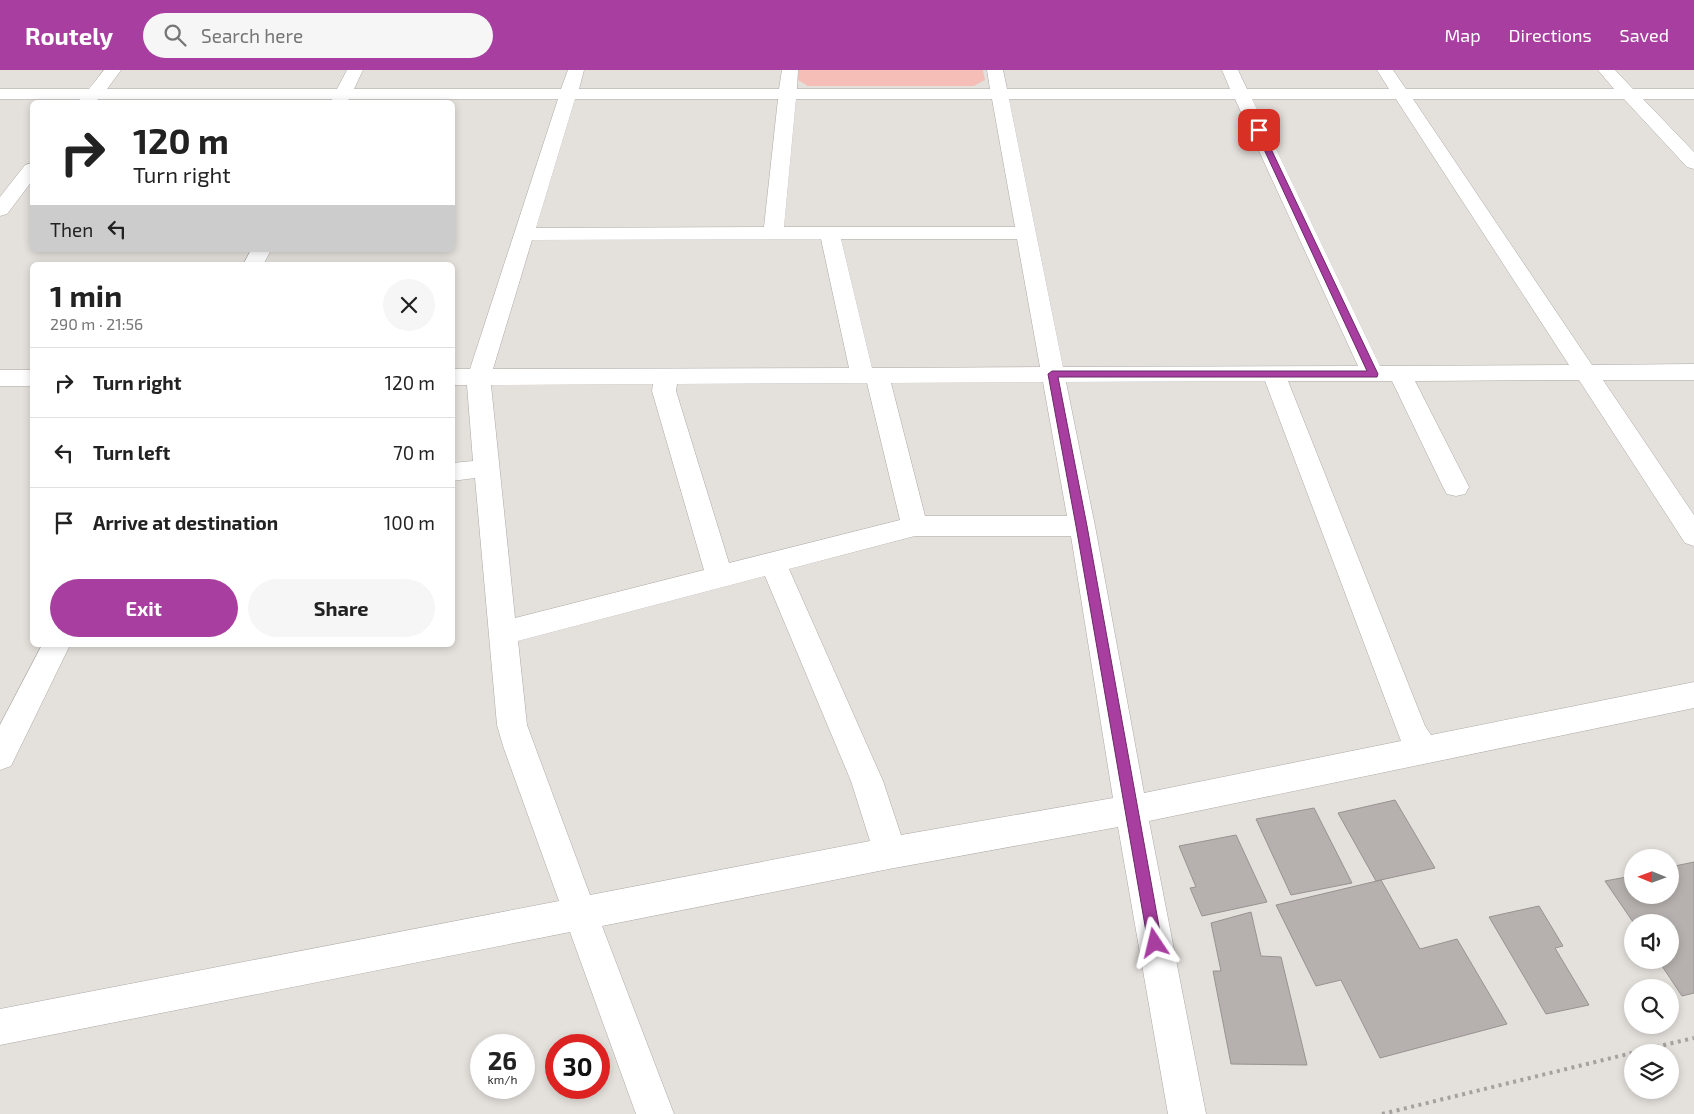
<!DOCTYPE html>
<html lang="en">
<head>
<meta charset="utf-8">
<style>
	body { margin:0; font-family:"Exo 2",sans-serif; background:#f6f6f6; color:#222; height:100vh; display:flex; flex-direction:column; font-size:19px; white-space:nowrap }
	* { box-sizing:border-box; margin:0 }
	p { font-size:16px; color:#767676 }
	.icon { flex:none; width:28px; height:28px; fill:none; stroke:currentColor; stroke-width:2; stroke-linecap:round; stroke-linejoin:round }
	.map { position:relative; flex:1; overflow:hidden }
	.side { position:absolute; left:30px; top:192px; width:425px; height:385px; display:flex; flex-direction:column; background:#fff; border-radius:8px; box-shadow:0 2px 8px #0003 }
	.side>* { flex:none }
	.top-card { position:absolute; left:30px; top:30px; width:425px; height:152px; border-radius:8px; box-shadow:0 2px 8px #0003; background:#fff; color:#222; overflow:hidden }
	.needle { width:32px; rotate:271deg }
	.buttons { position:absolute; left:1624px; top:779px; display:grid; gap:10px }
	.buttons a { display:grid; place-items:center; width:55px; height:55px; border-radius:50%; background:#fff; box-shadow:0 2px 8px #0003; font-size:25px }
	.speed { position:absolute; left:470px; top:964px; display:flex; gap:10px; font-size:25px; font-weight:700; text-align:center }
	.speed>* { display:grid; place-content:center; width:65px; height:65px; border-radius:50%; background:#fff; box-shadow:0 2px 8px #0003; line-height:1 }
	.speed small { font-size:12px; font-weight:400 }
	.speed .limit { border:8px solid #d22; background:#fff; color:#111 }
	.pin { position:absolute; display:grid; place-items:center; width:42px; height:42px; color:#fff; margin:-21px; border-radius:10px; box-shadow:0 2px 8px #0006 }
	.me { position:absolute; width:55px; margin:-28px; rotate:350deg; stroke-linejoin:round; filter:drop-shadow(0 0 4px #0008) }
	.turn { display:flex; align-items:center; gap:18px; height:105px; padding:0 20px; font-size:22px }
	.turn .icon { width:65px; height:65px; stroke-width:2.5 }
	.turn b { display:block; font-size:35px; line-height:42px }
	.then { display:flex; align-items:center; height:48px; padding:0 20px; background:#0003; gap:10px; font-size:19px }
	.round { display:grid; place-items:center; flex:none; width:52px; height:52px; border-radius:26px; background:#f6f6f6 }
	.headline { display:flex; align-items:center; justify-content:space-between; height:85px; padding:0 20px }
	h1 { font-size:30px; font-weight:700; line-height:38px }
	.action { display:flex; gap:10px; margin-top:auto; padding:10px 20px }
	.action a { flex:1; height:58px; border-radius:30px; background:#a73ea0; color:#fff; font-size:20px; font-weight:700; line-height:58px; text-align:center }
	.action a+a { background:#f6f6f6; color:#222 }
	ul { padding:0; list-style:none }
	li { display:flex; align-items:center; gap:15px; height:70px; padding:0 20px; border-top:1px solid #e0e0e0 }
	li div { flex:1 }
	li b { display:block; font-size:19px }
	li em { font-style:normal }
	header { display:flex; align-items:center; gap:30px; box-sizing:border-box; height:70px; padding:0 25px; background:#a73ea0; color:#fff }
	header strong { font-size:24px }
	nav { display:flex; gap:28px; margin-inline-start:auto; font-size:18px }
	.search { width:350px; height:45px; background:#f6f6f6; display:flex; align-items:center; gap:12px; box-sizing:border-box; padding:0 18px; border-radius:28px; color:#767676; font-size:19px }
	.map>svg:first-child { display:block }
	.green { fill:#f5bfb8 }
	.building { fill:#b6b1ae; stroke:#989390 }
	.lines { fill:none; stroke-linecap:round; stroke-linejoin:round }
	.minor-casing { stroke:#ada9a5; stroke-width:1 }
	.path { stroke:#a5a19e; stroke-width:4; stroke-dasharray:3 4.5; stroke-linecap:butt }
	.minor { fill:#fff; fill-rule:evenodd }
	.route { fill:#a73ea0; stroke:#6d2868 }
</style>
</head>
<body>
<header>
<strong>Routely</strong>
<div class="search"><svg class="icon" aria-label="search" viewBox="0 0 24 24"><circle cx="10" cy="10" r="6"/><path d="M15 15l6 6"/></svg>Search here</div>
<nav><a>Map</a><a>Directions</a><a>Saved</a></nav>
</header>
<div class="map">
<svg width="1694" height="1044" viewBox="0 0 1694 1044">
	<rect width="100%" height="100%" fill="#e4e0dc"/>
	<!-- green -->
	<path class="green" d="M799,0H983L985,10L974,16H808L798,10Z"/>
	<!-- building -->
	<path class="building" d="M1395,730L1435,798L1376,811L1338,743Z
		M1314,738L1352,813L1291,825L1256,749Z
		M1236,765L1267,832L1202,846L1190,818L1196,817L1179,776Z
		M1694,792V923L1682,926L1658,890H1670V852H1633L1605,811L1632,806V825H1670V797Z
		M1381,810L1420,879L1457,869L1507,954L1380,988L1341,910L1316,916L1276,835Z
		M1539,836L1563,876L1555,878L1589,935L1546,944L1489,847Z
		M1251,842L1261,886L1281,887L1307,995L1231,994L1213,901H1221L1211,853Z"/>
	<g class="lines">
		<!-- minor casing -->
		<g class="minor-casing">
			<path id="minor" d="M104,0H121L107,19H337L347,0H363L354,19H561L568,0H584L579,19H779L782,0H798L797,19H990L987,0H1003L1007,19H1230L1222,0H1238L1247,19H1389L1377,0H1393L1406,19H1614L1598,0H1615L1633,19H1694V29H1643L1694,82V99L1687,97L1624,29H1413L1592,295L1694,294V310H1603L1694,445V476L1685,473L1579,310L1415,311L1469,417L1465,424L1456,426L1447,424L1443,417L1392,311H1288L1425,656L1431,665L1694,612V638L1149,751L1206,1044H1168L1118,757L889,799L602,856L674,1044H636L570,862L0,975V939L559,831L503,676L497,655L475,408L452,411V393L473,391L467,315H452V299H470L558,29H349L347,32H331L332,29H98L96,32H79L80,29H0V19H89ZM575,29H778L764,157L536,158ZM796,29H992L1015,157H784ZM1009,29H1235L1358,296L1063,297ZM1252,29H1396L1569,295L1380,296ZM821,169L849,298L493,299L532,170ZM841,169H1017L1040,297L872,298ZM1265,311L1401,671L1144,723L1095,456L1066,312ZM1043,312L1067,446H925L891,313ZM867,313L900,450L729,493L676,321L677,314ZM653,314L652,321L704,500L515,548L491,315ZM915,466H1071L1113,728L901,765L883,711L789,499ZM765,506L851,711L870,771L590,825L527,655L518,571Z
				M32,93V111L7,144L0,146V127L25,95Z
				M251,180H271L263,195H243Z
				M0,300H32V316H0Z
				M42,575H70L11,696L0,700V655Z"/>
		</g>
		<!-- path -->
		<path class="path" d="M1634,982L1694,968
			M1382,1044L1632,983"/>
		<!-- minor -->
		<use href="#minor" class="minor"/>
	</g>
	<!-- route -->
	<path class="route" d="M1259,57L1262,60L1378,304L1377,307H1058L1087,456L1162,873L1160,878L1155,880L1150,878L1148,873L1076,456L1048,304L1052,301H1367L1255,60Z"/>
</svg>
<div class="buttons">
<a><svg class="needle" viewBox="-14 -14 28 28"><path d="M0-13l5 13h-10z" fill="#e53935"/><path d="M0 13l5-13h-10z" fill="#767676"/></svg></a>
<a><svg class="icon" aria-label="sound" viewBox="0 0 24 24"><path d="M4 9h4l5-4v14l-5-4H4zM17 9q2 3 0 6"/></svg></a>
<a><svg class="icon" aria-label="search" viewBox="0 0 24 24"><circle cx="10" cy="10" r="6"/><path d="M15 15l6 6"/></svg></a>
<a><svg class="icon" aria-label="layers" viewBox="0 0 24 24"><path d="M12 4l9 5-9 5-9-5zM3 14l9 5 9-5"/></svg></a>
</div>
<div class="speed"><div>26<small>km/h</small></div><div class="limit">30</div></div>
<div class="pin" style="left:1259px;top:60px;background:#d93025"><svg class="icon" aria-label="arrive" viewBox="0 0 24 24"><path d="M6 21V4h12l-3 4 3 4H6"/></svg></div>
<svg class="me" style="left:1155px;top:873px" viewBox="-20 -20 40 40"><path d="M0-17L14 15 0 8-14 15z" fill="#a73ea0" stroke="#fff" stroke-width="4"/></svg>
<div class="top-card">
<div class="turn"><svg class="icon" aria-label="right" viewBox="0 0 24 24"><path d="M7 20v-9h11M14 6l5 5-5 5"/></svg><div><b>120 m</b>Turn right</div></div>
<div class="then">Then<svg class="icon" aria-label="left" viewBox="0 0 24 24"><path d="M17 20v-9H6M10 6l-5 5 5 5"/></svg></div>
</div>
<section class="side">
<div class="headline"><div><h1>1 min</h1><p>290 m · 21:56</p></div><a class="round"><svg class="icon" aria-label="close" viewBox="0 0 24 24"><path d="M6 6l12 12M18 6L6 18"/></svg></a></div>
<ul>
<li><svg class="icon" aria-label="right" viewBox="0 0 24 24"><path d="M7 20v-9h11M14 6l5 5-5 5"/></svg><div><b>Turn right</b></div><em>120 m</em></li>
<li><svg class="icon" aria-label="left" viewBox="0 0 24 24"><path d="M17 20v-9H6M10 6l-5 5 5 5"/></svg><div><b>Turn left</b></div><em>70 m</em></li>
<li><svg class="icon" aria-label="arrive" viewBox="0 0 24 24"><path d="M6 21V4h12l-3 4 3 4H6"/></svg><div><b>Arrive at destination</b></div><em>100 m</em></li>
</ul>
<div class="action"><a>Exit</a><a>Share</a></div>
</section>
</div>
</body>
</html>
